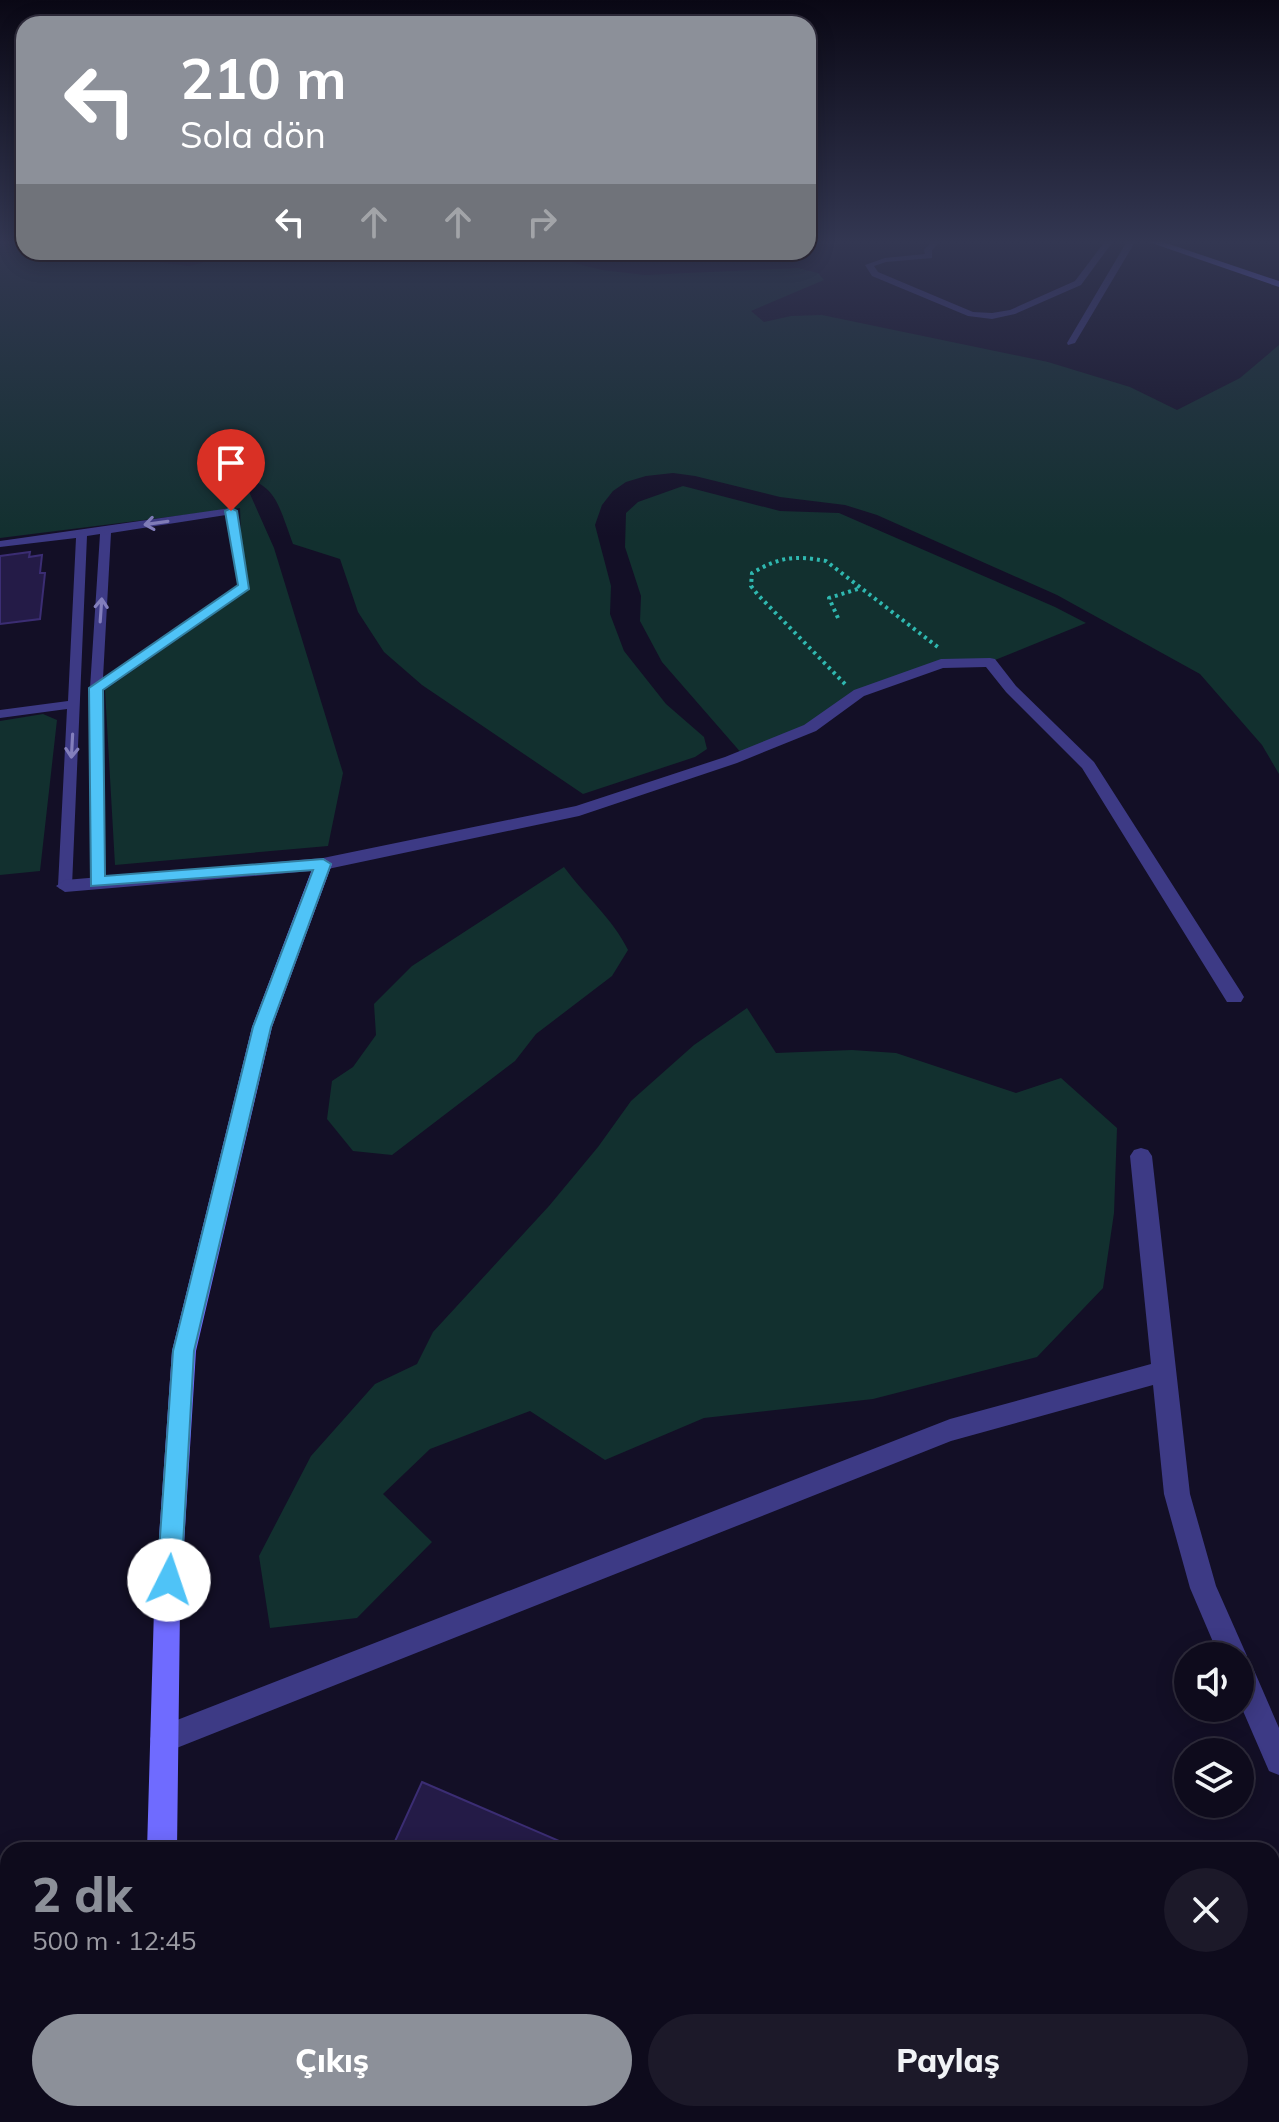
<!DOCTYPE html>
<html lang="tr">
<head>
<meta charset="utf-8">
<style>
	body { margin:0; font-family:Mulish,sans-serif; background:#1c1929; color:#f1f3f6; height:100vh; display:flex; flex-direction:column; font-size:30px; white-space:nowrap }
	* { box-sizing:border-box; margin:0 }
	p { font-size:26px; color:#9b9ba3 }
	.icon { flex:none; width:44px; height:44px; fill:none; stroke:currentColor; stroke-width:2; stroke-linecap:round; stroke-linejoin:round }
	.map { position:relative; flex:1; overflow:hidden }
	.sheet { position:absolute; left:0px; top:1842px; width:1280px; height:280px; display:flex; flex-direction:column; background:#0e0b1c; border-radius:24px 24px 0 0; box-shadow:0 4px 20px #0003,0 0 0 2px #2e2b3b }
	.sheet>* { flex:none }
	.top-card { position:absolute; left:16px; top:16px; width:800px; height:244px; border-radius:24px; box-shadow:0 4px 20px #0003,0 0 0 2px #2e2b3b; background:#8c9099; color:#fff; overflow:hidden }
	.controls { position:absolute; left:1174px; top:1642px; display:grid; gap:16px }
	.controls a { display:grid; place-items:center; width:80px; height:80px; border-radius:50%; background:#0e0b1c; box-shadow:0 4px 20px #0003,0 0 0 2px #2e2b3b; font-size:40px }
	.pin { position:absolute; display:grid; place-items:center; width:68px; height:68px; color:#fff; margin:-82px -34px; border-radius:50% 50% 50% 0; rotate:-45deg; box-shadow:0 0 8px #0007 }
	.pin .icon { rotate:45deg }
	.me { position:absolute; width:88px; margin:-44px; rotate:4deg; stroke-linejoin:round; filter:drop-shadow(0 0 6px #0008) }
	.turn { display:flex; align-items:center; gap:28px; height:168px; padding:0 32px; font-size:36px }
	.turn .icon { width:104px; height:104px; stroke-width:2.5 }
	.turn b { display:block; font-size:56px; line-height:68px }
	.lanes { display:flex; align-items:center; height:76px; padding:0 32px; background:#0003; justify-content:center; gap:40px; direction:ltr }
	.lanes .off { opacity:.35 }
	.round { display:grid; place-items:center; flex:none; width:84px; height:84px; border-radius:42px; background:#1c1929 }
	.head { display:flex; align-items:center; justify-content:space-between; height:136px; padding:0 32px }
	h1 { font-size:48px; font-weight:800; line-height:60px; color:#8c9099 }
	.button { display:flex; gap:16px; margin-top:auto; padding:16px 32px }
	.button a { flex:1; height:92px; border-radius:48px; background:#8c9099; color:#fff; font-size:32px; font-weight:800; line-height:92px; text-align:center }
	.button a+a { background:#1c1929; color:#f1f3f6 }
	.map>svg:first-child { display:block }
	.green { fill:#12302f }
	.building { fill:#241b47; stroke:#3b2d73; stroke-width:2 }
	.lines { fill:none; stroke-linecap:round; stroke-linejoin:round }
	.path { stroke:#2fb8b0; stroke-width:4; stroke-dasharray:3 4; stroke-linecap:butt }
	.lane { fill:#3d3a85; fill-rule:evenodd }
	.street { fill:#3d3a85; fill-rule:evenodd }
	.secondary { fill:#6f6bff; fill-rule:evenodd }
	.oneway { stroke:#837fbc }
	.route { fill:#4fc3f7; stroke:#337fa1; stroke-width:2 }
</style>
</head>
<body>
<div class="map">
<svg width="1279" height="2122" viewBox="0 0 1279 2122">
	<rect width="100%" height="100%" fill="#130f26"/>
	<!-- green -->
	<path class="green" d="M0,240H24V252H119L146,261L189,266L247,252H365L417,261L440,259L447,252H531L602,270L645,275L798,268L818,273L824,280L751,311L764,322L791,316L822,315L1048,362L1130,387L1177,410L1240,378L1279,345V774L1262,745L1200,674L1057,595L877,515L845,505L780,497L695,476L673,473L646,476L626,482L613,491L602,505L595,525L611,586L610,614L624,651L666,704L704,737L707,749L695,757L583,794L422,685L384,652L358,612L340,559L293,544C274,492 275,481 217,472L246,485L274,548L343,773L328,846L115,865L105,690L243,594L240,508L0,538Z
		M683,486L780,511L839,513L1055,607L1086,623L990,662L941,664L859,693L810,728L743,755L662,662L640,621L641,596L625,547L626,513L638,502Z
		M43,714L57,720L40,871L0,875V721Z
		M564,867C585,896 613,919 628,950L612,976L536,1034L515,1061L392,1155L353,1151L327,1119L332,1081L353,1067L376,1035L374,1004L412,966Z
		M747,1008L776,1053L852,1050L896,1053L1016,1093L1061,1078L1117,1128L1114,1213L1103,1288L1037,1357L873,1399L704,1418L605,1460L530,1411L430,1449L383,1494L432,1542L357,1618L270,1628L259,1556L311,1456L375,1384L417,1364L433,1332L549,1206L598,1147L631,1101L694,1045Z
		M0,2034L8,2036V2114H26L24,2122H0Z"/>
	<!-- building -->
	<path class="building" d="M30,552L29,557L42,555L40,573H45L40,619L0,624V556Z
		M422,1782L580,1850H391Z"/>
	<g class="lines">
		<!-- path -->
		<path class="path" d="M838,618L829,598L861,588
			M845,684L758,595L751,586L752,573C780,557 794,555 826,561L939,648"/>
		<!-- lane -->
		<path class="lane" d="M933,240H941L932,250V258L886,262L874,266L878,272L973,312L992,313L1010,310L1075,281L1106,240H1114L1081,285L1015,314L992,319L968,316L872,276L865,265L885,258L925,254L924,250Z
			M1121,240L1135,242L1075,343L1068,345L1067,343L1126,243Z
			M637,252L683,257L737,252L683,261Z
			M231,508L236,511L248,589L102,689L104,882L97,887L90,882V688L100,534L87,536L72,886L70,889H60L58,886L67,709L0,718V710L68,701L76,538L0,547V541ZM226,515L238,586L103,678L111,533Z"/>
		<!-- street -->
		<path class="street" d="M990,658L995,659L1016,686L1094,762L1241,992L1244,997L1241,1002H1227L1082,768L1006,692L986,667L943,668L864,696L816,731L737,763L579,816L323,870L65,892L56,886L65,880L323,858L576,806L725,757L804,725L854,690L941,659Z
			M1141,1148L1148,1150L1152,1156L1190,1494L1216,1586L1247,1656L1245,1659L1250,1661L1279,1728V1775L1269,1771L1240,1704V1656H1219L1190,1588L1164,1494L1153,1385L951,1441L164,1753L154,1749L150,1739L154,1729L950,1419L1151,1364L1130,1156L1134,1150Z
			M1279,1931V1966L1272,1969V1934Z
			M907,2114H945L941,2122H903Z"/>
		<!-- secondary -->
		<path class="secondary" d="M1143,240H1157L1279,281V287Z
			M323,858L332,864L272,1027L196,1351L180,1609L177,1850H147L154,1609L172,1351L252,1027L314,864Z
			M103,2114H137V2122H103Z"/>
	</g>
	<!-- one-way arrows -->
	<defs><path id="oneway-shaft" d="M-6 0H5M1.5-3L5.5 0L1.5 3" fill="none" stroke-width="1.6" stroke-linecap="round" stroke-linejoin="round" transform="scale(2)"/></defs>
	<g class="oneway">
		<use href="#oneway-shaft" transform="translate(156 523) rotate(172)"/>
		<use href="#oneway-shaft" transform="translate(101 610) rotate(-86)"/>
		<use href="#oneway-shaft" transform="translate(72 746) rotate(93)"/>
	</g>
	<!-- sky -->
	<linearGradient id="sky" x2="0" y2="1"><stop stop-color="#0a0815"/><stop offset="0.45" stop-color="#333752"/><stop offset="1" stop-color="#333752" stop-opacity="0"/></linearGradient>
	<rect width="1279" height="537" fill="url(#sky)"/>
	<!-- route -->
	<path class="route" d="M231,508L237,511L249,589L103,690L105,876L323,859L331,864L271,1027L194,1351L181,1580L178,1589L169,1592L161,1589L157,1580L173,1351L253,1027L313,870L91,886L89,688L238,585L225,511Z"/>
</svg>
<div class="controls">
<a><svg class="icon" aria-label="sound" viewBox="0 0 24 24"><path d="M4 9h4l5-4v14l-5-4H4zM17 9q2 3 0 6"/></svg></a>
<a><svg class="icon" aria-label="layers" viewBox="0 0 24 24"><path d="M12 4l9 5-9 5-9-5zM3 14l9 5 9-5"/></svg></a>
</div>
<div class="pin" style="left:231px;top:511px;background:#d93025"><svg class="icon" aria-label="arrive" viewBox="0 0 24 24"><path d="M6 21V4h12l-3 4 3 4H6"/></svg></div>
<svg class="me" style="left:169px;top:1580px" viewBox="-20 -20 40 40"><circle r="19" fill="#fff"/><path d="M0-13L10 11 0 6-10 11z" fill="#4fc3f7"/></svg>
<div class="top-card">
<div class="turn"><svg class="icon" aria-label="left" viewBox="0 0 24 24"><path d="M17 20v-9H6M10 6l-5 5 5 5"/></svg><div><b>210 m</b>Sola dön</div></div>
<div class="lanes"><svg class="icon" aria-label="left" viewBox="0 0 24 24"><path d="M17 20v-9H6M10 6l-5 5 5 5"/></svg><svg class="icon off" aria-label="ahead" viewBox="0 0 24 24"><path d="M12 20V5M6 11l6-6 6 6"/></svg><svg class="icon off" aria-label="ahead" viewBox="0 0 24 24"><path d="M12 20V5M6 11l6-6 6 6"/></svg><svg class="icon off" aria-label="right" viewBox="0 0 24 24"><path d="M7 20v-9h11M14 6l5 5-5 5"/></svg></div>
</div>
<section class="sheet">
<div class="head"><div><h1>2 dk</h1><p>500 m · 12:45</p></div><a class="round"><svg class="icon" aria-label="close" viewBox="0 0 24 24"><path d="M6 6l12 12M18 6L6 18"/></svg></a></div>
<div class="button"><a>Çıkış</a><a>Paylaş</a></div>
</section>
</div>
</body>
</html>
